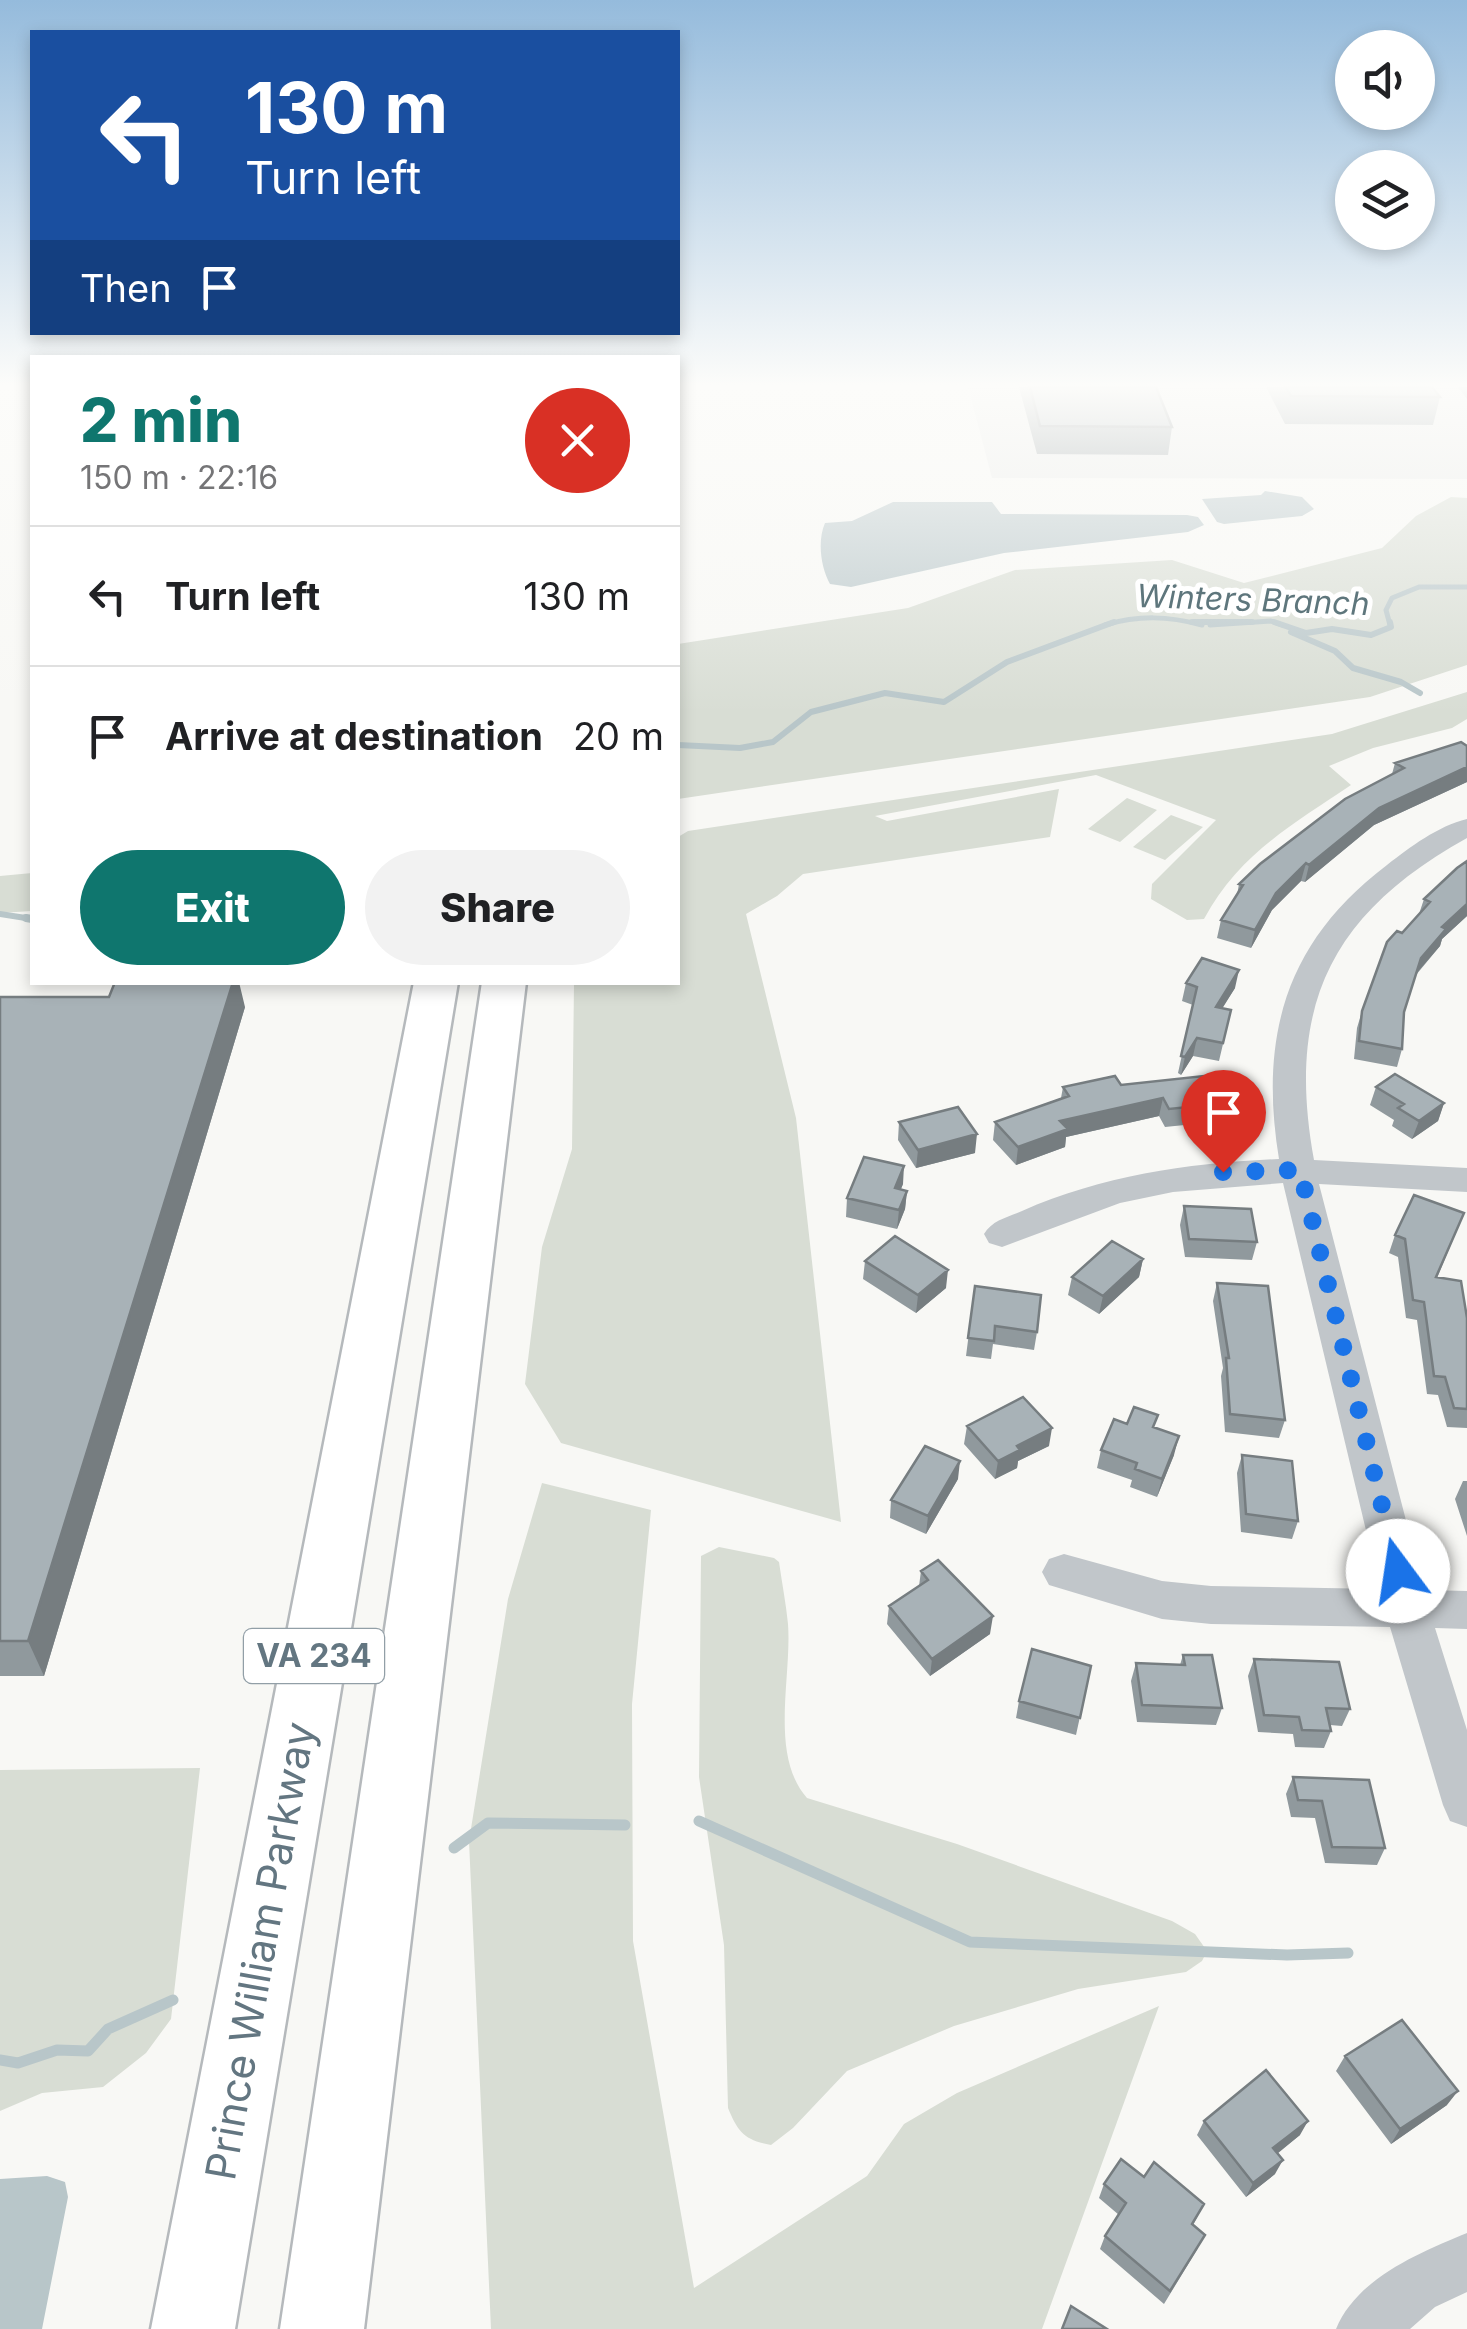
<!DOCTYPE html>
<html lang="en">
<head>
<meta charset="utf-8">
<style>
	body { margin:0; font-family:Inter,sans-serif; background:#f2f2f2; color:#202124; height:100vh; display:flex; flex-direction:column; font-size:38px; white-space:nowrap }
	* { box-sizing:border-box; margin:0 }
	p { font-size:32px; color:#757577 }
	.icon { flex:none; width:55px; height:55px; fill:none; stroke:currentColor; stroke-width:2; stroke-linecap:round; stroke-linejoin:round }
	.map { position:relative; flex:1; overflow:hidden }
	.panel { position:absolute; left:30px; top:355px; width:650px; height:630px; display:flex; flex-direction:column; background:#fff; border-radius:0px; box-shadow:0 5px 15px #0003 }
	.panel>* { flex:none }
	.top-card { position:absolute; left:30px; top:30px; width:650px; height:305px; border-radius:0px; box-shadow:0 5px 15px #0003; background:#1a4fa0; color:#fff; overflow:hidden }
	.controls { position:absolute; left:1335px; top:30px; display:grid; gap:20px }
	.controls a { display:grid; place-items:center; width:100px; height:100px; border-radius:50%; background:#fff; box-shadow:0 5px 15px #0003; font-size:50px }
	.pin { position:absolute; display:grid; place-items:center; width:85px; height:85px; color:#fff; margin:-102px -42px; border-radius:50% 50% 50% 0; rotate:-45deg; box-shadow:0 0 10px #0007 }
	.pin .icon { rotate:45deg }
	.me { position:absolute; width:110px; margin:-55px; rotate:346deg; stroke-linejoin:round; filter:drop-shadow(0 0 8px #0008) }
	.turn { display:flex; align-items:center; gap:35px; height:210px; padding:0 50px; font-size:45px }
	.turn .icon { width:130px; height:130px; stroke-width:2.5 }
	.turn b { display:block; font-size:70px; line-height:85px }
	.then { display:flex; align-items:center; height:95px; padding:0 50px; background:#0003; gap:20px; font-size:38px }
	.round { display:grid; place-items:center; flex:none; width:105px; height:105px; border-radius:52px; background:#f2f2f2 }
	.head { display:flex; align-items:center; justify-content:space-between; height:170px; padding:0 50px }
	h1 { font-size:60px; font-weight:800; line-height:75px; color:#0f766e }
	.cta { display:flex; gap:20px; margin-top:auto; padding:20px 50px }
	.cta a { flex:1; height:115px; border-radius:60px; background:#0f766e; color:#fff; font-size:40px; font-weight:800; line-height:115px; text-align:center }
	.cta a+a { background:#f2f2f2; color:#202124 }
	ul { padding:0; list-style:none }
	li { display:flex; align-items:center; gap:30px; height:140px; padding:0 50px; border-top:2px solid #e0e0e0 }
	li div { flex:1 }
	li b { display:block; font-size:38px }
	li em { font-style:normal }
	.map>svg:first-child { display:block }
	.built { fill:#e9eae9 }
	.green { fill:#d8ddd4 }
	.water { fill:#b8c6c9 }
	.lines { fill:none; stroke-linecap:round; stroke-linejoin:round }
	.stream-far3 { stroke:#b8c6c9; stroke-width:5 }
	.stream-far2 { stroke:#b8c6c9; stroke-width:6 }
	.stream-far1 { stroke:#b8c6c9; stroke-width:8 }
	.stream { stroke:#b8c6c9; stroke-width:11 }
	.highway-casing { stroke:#b5b9bc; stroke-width:5 }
	.minor { fill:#c1c6ca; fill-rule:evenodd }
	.highway { fill:#fff; fill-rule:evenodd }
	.wall { fill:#90999d }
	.shaded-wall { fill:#767d80 }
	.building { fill:#a8b2b7; stroke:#767d80; stroke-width:2.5 }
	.route { stroke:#1a73e8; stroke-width:18; stroke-dasharray:0 32.4 }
	.labels { text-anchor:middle; stroke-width:10; stroke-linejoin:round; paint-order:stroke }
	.far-water-label { font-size:32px; font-style:italic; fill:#5e767c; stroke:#fff }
	.shield { fill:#fff; stroke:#929fa7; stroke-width:2.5 }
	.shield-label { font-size:32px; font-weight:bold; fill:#637681 }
	.near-street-label { font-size:42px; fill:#637681; stroke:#fff }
</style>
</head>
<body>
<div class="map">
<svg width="1467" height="2329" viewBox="0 0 1467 2329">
	<rect width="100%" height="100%" fill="#f8f8f5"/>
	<!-- built -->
	<path class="built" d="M968,387H1467V479L992,478Z"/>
	<!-- green -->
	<path class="green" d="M1451,497L1467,498V665L1370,697L678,799V644L908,608L1015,570L1172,560L1244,583L1382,548L1416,516Z
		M1467,692V719L1452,728L1373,748L1329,766L1351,785C1292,825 1239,854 1204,919L1187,920L1151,899L1152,884L1216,820L1096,775L875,816L887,821L1059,789L1050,837L803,874L777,896L746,914L796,1118L841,1522L561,1443L525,1384L542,1247L572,1149L574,983L678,982V837L688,831L1332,734Z
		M1127,798L1157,810L1120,842L1088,829Z
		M1171,815L1203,827L1165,860L1133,847Z
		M32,873V911L0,913V876Z
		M542,1483L651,1510L632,1704L633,1941L694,2288L867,2176L904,2124L957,2093L1159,2006L1042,2329H491L469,1841L508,1599Z
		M719,1547L774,1558L779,1562C782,1583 786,1604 788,1624C792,1677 769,1755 807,1798L957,1844L1172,1921L1195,1934L1207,1951L1202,1961L1186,1972L1078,1989L954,2026L847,2071L793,2128L771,2145C744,2140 738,2132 728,2108L724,1945L699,1777L701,1556Z
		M200,1768L171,2019L146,2053L103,2087L42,2093L0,2111V1770Z"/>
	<!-- water -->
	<path class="water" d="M1265,491L1302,497L1314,509L1302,516L1224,524L1217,522L1202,499L1261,495Z
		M893,502H992L1001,514L1187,515L1198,517L1204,525L1188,532L1004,553L851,587L830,584C821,568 817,541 825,523L852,521Z
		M47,2176L65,2182L68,2197L42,2329H0V2179Z"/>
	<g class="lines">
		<!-- stream-far3 -->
		<path class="stream-far3" d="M1105,625C1139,615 1168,616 1202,625
			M1210,625L1271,621L1282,625
			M1390,625L1386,610L1392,598L1419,587H1467"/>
		<!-- stream-far2 -->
		<path class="stream-far2" d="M1192,622H1252
			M1274,622L1306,633L1332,629L1371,635L1391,627L1390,622
			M1291,632L1335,651L1353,668L1401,682L1420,693
			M678,745L740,748L773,742L811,712L885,693L944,702L1007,662L1114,622
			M0,914L32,919"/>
		<!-- stream-far1 -->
		<path class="stream-far1" d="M26,918L32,919"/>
		<!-- stream -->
		<path class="stream" d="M699,1821L970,1942L1287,1955L1348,1953
			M454,1848L488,1823L625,1825
			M0,2060L18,2063L57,2050L88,2051L108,2029L173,2000"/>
		<!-- highway casing -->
		<g class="highway-casing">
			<path id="highway" d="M414,982H458L235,2329H151Z
				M482,982H526L364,2329H280Z"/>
		</g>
		<!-- minor -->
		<path class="minor" d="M1467,819V838C1330,914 1286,1007 1314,1160L1467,1168V1192L1319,1184L1424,1590L1467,1591V1629L1435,1628L1467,1730V1827L1450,1821L1443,1805L1390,1627L1211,1624L1162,1619L1049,1585L1042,1572L1049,1559L1064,1554L1162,1581L1211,1586L1380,1589L1283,1183L1173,1192L1120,1203L1002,1247L989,1243L984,1234C992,1220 1008,1217 1022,1211C1104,1175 1190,1163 1279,1159C1259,1037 1285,942 1387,865C1410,847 1438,826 1467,819Z
			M1467,2233V2292L1435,2307L1410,2329H1336C1357,2278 1419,2253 1467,2233Z"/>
		<!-- highway -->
		<use href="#highway" class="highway"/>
	</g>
	<!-- wall -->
	<path class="wall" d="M1019,387H1156L1172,427L1168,455L1037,454Z
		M1266,387H1432L1440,397L1433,425L1285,424Z
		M1458,387H1467V399Z
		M1467,746V782L1374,825L1305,882L1301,881L1272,910L1251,948L1217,938L1221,920L1237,895L1239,884L1392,774L1395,763Z
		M1467,861V916L1442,939L1440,946L1416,975L1404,1012L1402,1049L1397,1067L1354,1059L1357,1028L1362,1011L1402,933L1419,914L1424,899Z
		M1186,983L1235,988L1222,1008L1231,1010L1219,1061L1193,1056L1181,1075L1178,1073L1193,1005L1182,1001Z
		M0,997H109L245,1007L44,1676H0Z
		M1121,1085L1228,1103L1224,1121L1165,1127L1159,1116L1066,1137L1065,1147L1016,1165L993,1140L995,1122L1061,1098L1063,1087Z
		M1376,1087L1444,1103L1438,1121L1412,1139L1392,1126L1394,1120L1370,1105Z
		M899,1122L975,1153L916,1168L898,1140Z
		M903,1184L900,1190L907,1191L905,1209L897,1229L846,1217L847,1198Z
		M1184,1206L1257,1242L1252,1260L1185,1257L1180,1225Z
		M1464,1213L1437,1278L1467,1318V1428L1447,1427L1438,1395L1427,1394L1417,1320L1406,1318L1398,1257L1389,1253L1395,1235Z
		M1143,1259L1139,1277L1099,1314L1068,1295L1072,1277Z
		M865,1261L946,1288L916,1313L863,1279Z
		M1217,1283L1285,1420L1279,1438L1225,1432L1221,1376L1223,1368L1213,1301Z
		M975,1286L1037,1332L1034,1350L993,1344L991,1359L966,1356Z
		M1127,1424L1155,1428L1174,1455L1157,1497L1130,1487L1132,1480L1097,1468L1101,1450Z
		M967,1426L1049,1446L1018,1461L1017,1468L995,1479L964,1444Z
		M1242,1455L1298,1521L1292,1539L1241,1532L1237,1473Z
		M958,1479L926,1534L890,1518L891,1500Z
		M1463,1481H1467V1536L1455,1499Z
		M921,1571L990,1634L930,1676L887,1624L889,1606L919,1586Z
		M1183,1655L1222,1708L1216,1725L1137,1722L1131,1681L1136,1663L1180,1665Z
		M1254,1659L1350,1709L1342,1726L1330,1725L1331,1731L1324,1748L1295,1747L1293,1734L1258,1732L1248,1676Z
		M1091,1666L1076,1735L1016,1718L1019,1701Z
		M1293,1777L1385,1848L1377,1865L1325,1863L1315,1818L1291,1817L1286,1794Z
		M1345,2056L1447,2105L1391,2144L1336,2071Z
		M1204,2121L1300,2135L1277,2153L1275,2174L1246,2197L1197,2135Z
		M1144,2177L1204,2204L1193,2225L1198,2248L1164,2304L1100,2249L1105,2236L1119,2215L1099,2198L1104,2184Z"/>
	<!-- shaded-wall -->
	<path class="shaded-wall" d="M1467,767V782L1374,825L1305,882L1309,865L1379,808Z
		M1306,863L1301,881L1272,910L1251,948L1255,930L1276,893Z
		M1467,904V916L1442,939L1440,946L1415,975L1421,958L1442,927Z
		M1239,970L1235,988L1212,1025L1216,1007Z
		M233,982H239L245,1007L44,1676L28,1641Z
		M1197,1038L1193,1056L1181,1075L1185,1057Z
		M1163,1098L1159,1116L1066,1137L1065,1147L1016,1165L1018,1147L1060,1121Z
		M1444,1103L1438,1121L1412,1139L1419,1121Z
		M977,1134L975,1153L916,1168L918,1150Z
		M904,1166L903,1184L894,1207L895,1188Z
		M907,1191L905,1209L897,1229L899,1210Z
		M1143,1259L1139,1277L1099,1314L1103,1296Z
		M948,1270L946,1288L916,1313L918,1295Z
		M1052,1428L1049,1446L1018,1461L1017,1468L995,1479L998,1461L1017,1446Z
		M1179,1436L1174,1455L1157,1497L1162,1479Z
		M960,1461L958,1479L926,1534L928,1516Z
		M993,1616L990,1634L930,1676L932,1659Z
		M1458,2091L1447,2105L1391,2144L1400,2129Z
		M1308,2121L1300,2135L1266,2163L1273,2148Z
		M1283,2160L1275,2174L1246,2197L1253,2183Z"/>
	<!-- building -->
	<path class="building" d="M1030,387H1156L1172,427L1040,426Z
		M1286,387H1432L1440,397L1291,396Z
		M1461,742L1467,746V767L1379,808L1309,865L1306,863L1276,893L1255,930L1221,920L1243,885L1239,884L1260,864L1345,799L1404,768L1395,763Z
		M1467,861V904L1442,927L1446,929L1421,958L1404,1012L1402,1049L1359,1041L1362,1011L1387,942L1397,931L1402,933L1430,902L1424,899L1457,868Z
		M1202,958L1239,970L1216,1007L1231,1010L1223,1043L1197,1038L1185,1057L1181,1056L1197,987L1186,983Z
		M115,982H233L28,1641H0V997H109Z
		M1395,1074L1444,1103L1419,1121L1398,1108L1404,1104L1376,1087Z
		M1213,1075L1228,1103L1169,1109L1163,1098L1060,1121L1068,1129L1018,1147L995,1122L1069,1096L1063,1087L1115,1076L1121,1085Z
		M958,1107L977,1134L918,1150L899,1122Z
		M864,1157L904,1166L895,1188L907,1191L899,1210L847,1198Z
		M1414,1195L1464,1213L1436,1277L1461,1281L1467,1318V1409L1454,1408L1445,1377L1434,1376L1424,1302L1413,1300L1405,1239L1395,1235Z
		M1184,1206L1251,1209L1257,1242L1189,1239Z
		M895,1236L948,1270L918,1295L865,1261Z
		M1112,1241L1143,1259L1103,1296L1072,1277Z
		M1217,1283L1268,1286L1285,1420L1230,1414L1226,1358H1229Z
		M975,1286L1041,1295L1037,1332L995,1326L994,1341L968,1338Z
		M1023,1397L1052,1428L1017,1446L1020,1450L998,1461L967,1426Z
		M1134,1407L1158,1415L1153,1427L1179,1436L1162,1479L1135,1469L1137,1463L1101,1450L1114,1419L1127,1424Z
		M925,1446L960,1461L928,1516L891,1500Z
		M1242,1455L1292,1461L1298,1521L1246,1514Z
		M938,1560L993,1616L932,1659L889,1606L928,1580L921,1571Z
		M1032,1649L1091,1666L1080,1718L1019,1701Z
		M1183,1655H1212L1222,1708L1142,1705L1136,1663L1185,1665Z
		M1254,1659L1339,1662L1350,1709L1326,1708L1331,1731L1302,1730L1299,1717L1264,1715Z
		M1293,1777L1369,1780L1385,1848L1332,1847L1322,1801L1298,1800Z
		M1402,2020L1458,2091L1400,2129L1345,2056Z
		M1266,2070L1308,2121L1273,2148L1283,2160L1253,2183L1204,2121Z
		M1121,2159L1144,2177L1154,2162L1204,2204L1192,2224L1205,2235L1170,2291L1105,2236L1126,2203L1104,2184Z
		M1071,2306L1107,2329H1062Z"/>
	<!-- sky -->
	<linearGradient id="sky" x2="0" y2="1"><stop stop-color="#95bbdc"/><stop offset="0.54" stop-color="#fcfcfa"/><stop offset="1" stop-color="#fcfcfa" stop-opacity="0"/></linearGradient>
	<rect width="1467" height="713" fill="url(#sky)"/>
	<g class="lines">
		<!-- route -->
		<path class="route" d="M1223,1172L1300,1170L1398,1571"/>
	</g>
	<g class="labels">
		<!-- far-water labels -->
		<g class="far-water-label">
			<text transform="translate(1253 600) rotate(2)" y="11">Winters Branch</text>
		</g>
		<!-- shield labels -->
		<rect class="shield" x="244" y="1629" width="140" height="54" rx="8"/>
		<g class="shield-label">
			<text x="314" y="1667">VA 234</text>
		</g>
		<!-- near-street labels -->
		<g class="near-street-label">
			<text transform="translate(260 1951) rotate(-80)" y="15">Prince William Parkway</text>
		</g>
	</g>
</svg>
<div class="controls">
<a><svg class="icon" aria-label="sound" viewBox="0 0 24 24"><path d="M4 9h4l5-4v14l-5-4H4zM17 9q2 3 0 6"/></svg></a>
<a><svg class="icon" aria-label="layers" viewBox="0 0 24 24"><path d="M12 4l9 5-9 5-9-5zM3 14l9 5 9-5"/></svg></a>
</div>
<div class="pin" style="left:1223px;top:1172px;background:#d93025"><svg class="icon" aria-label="arrive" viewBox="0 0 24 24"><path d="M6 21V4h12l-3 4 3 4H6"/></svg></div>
<svg class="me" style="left:1398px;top:1571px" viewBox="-20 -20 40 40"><circle r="19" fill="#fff"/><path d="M0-13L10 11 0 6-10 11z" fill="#1a73e8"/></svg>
<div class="top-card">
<div class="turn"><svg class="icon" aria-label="left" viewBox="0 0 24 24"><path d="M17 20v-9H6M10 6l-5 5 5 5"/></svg><div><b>130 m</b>Turn left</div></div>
<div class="then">Then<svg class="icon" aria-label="arrive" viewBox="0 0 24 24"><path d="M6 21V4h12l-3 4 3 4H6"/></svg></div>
</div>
<section class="panel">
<div class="head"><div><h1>2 min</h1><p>150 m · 22:16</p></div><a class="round" style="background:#d93025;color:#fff"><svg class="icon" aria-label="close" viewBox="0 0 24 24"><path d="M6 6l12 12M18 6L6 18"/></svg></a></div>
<ul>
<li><svg class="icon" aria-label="left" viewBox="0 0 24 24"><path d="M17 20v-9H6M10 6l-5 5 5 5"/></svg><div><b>Turn left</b></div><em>130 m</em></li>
<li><svg class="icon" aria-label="arrive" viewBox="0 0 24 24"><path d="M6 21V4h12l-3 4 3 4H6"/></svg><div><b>Arrive at destination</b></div><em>20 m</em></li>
</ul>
<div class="cta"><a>Exit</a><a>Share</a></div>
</section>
</div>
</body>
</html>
